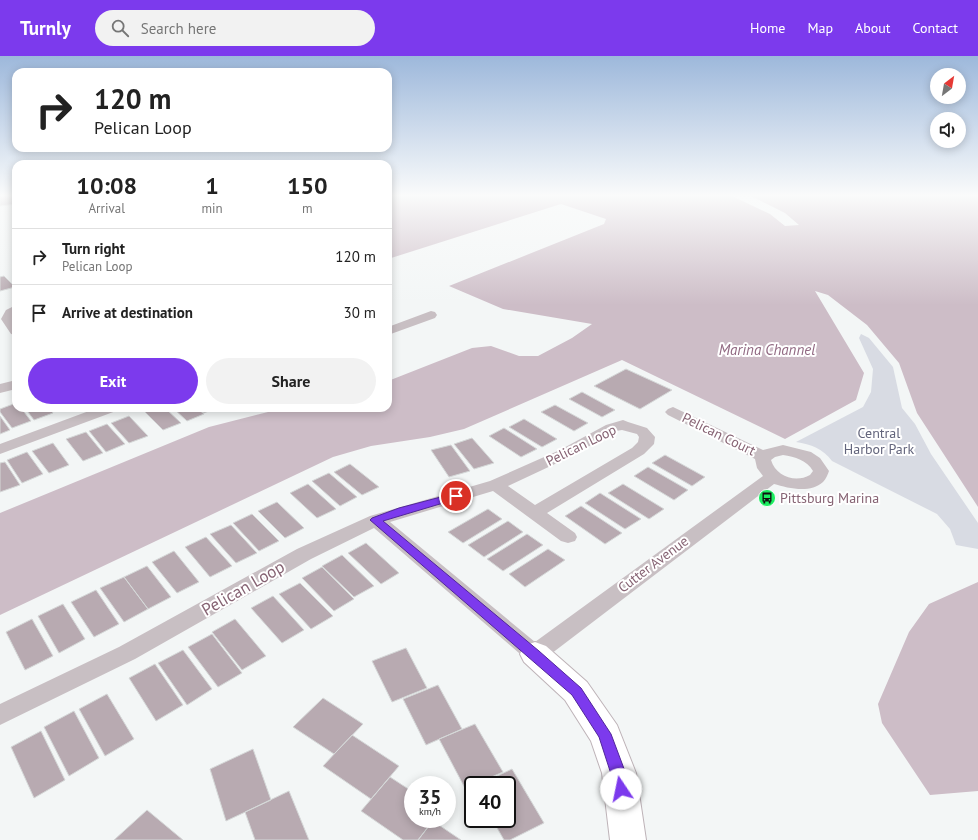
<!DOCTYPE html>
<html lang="en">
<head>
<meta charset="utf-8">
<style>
	body { margin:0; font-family:"PT Sans",sans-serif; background:#f2f2f2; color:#222; height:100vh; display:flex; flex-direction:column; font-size:15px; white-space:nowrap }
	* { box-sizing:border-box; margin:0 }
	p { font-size:13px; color:#767676 }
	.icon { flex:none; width:22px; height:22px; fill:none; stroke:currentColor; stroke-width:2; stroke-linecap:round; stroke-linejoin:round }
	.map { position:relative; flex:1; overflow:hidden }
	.drawer { position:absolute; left:12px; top:104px; width:380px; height:252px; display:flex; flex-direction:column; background:#fff; border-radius:12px; box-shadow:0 2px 10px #0003 }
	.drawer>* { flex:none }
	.hud { position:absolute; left:12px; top:12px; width:380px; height:84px; border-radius:12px; box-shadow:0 2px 10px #0003; background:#fff; color:#222; overflow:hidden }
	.needle { width:26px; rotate:31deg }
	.fabs { position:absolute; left:930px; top:12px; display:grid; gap:8px }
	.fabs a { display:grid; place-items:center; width:36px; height:36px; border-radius:50%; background:#fff; box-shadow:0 2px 10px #0003; font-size:20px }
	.speed { position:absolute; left:404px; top:720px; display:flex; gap:8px; font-size:20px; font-weight:700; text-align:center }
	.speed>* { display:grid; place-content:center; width:52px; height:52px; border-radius:50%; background:#fff; box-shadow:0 2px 10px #0003; line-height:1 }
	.speed small { font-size:10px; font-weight:400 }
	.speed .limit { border:2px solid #111; border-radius:6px; background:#fff; color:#111 }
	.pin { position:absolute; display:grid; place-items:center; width:34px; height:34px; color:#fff; margin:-17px; border:2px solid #fff; border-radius:50%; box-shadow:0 1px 4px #0007 }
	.me { position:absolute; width:44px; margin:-22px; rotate:349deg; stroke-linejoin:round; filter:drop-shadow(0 0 3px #0008) }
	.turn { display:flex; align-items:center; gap:14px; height:84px; padding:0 16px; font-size:18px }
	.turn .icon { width:52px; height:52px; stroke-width:2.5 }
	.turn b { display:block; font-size:28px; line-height:34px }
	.eta { display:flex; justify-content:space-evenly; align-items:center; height:68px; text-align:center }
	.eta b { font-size:24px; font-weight:700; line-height:28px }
	.action { display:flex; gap:8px; margin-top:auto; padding:8px 16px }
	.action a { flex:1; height:46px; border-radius:24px; background:#7c3aed; color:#fff; font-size:16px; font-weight:700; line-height:46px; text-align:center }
	.action a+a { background:#f2f2f2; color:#222 }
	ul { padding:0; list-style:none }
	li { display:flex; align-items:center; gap:12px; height:56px; padding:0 16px; border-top:1px solid #e0e0e0 }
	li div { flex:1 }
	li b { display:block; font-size:15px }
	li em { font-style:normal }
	header { display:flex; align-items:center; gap:24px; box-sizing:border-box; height:56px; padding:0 20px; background:#7c3aed; color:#fff }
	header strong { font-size:19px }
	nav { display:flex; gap:22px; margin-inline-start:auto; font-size:14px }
	.search { width:280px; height:36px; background:#f2f2f2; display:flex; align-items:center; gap:10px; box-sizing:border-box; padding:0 14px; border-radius:22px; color:#767676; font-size:15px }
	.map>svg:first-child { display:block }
	.green { fill:#d8dbe3 }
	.water { fill:#cdbdc7 }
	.building { fill:#b8aab1; stroke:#d5d8d8 }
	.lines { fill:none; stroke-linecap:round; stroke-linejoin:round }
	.secondary-casing { stroke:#beb3b8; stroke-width:2 }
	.street { fill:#c8bfc3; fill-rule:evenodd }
	.secondary { fill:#fff; fill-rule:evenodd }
	.route { fill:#7c3aed; stroke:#51269a }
	.labels { text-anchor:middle; stroke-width:4; stroke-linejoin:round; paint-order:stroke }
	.park-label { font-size:14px; fill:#63657c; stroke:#fff }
	.street-label { font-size:14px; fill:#866373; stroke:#fff }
	.poi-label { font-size:14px; fill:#866373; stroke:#fff; text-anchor:start }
	.water-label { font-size:15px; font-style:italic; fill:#916982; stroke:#fff }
	.near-street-label { font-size:17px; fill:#866373; stroke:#fff }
</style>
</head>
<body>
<header>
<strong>Turnly</strong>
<div class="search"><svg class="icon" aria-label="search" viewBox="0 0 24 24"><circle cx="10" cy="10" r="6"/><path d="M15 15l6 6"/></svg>Search here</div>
<nav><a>Home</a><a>Map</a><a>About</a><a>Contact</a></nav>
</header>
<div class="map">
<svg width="978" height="784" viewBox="0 0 978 784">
	<rect width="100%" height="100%" fill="#f3f6f6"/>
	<!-- green -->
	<path class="green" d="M861,278L869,282L893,311L902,352L915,368L931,398L978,467V493L956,489L950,473L937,458L832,405C823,393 811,388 796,386L863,351L871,336L873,313L859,282Z"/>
	<!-- water -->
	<path class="water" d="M388,139H730L770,158L785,170L799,169L785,157L749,139H978V451L917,357L899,307L867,269L828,239L815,235L864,317L856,344L785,383L622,304L464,373L430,381L371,390L333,401L0,559V457L209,371L284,352H388V325L472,292L491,290L519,300H538L572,282L592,268L503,253L449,230L604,168L606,163L561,148L388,203Z
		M978,526V735L930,739L882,667L878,648L909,576L929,548Z"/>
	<!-- building -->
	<path class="building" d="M0,139H16V148L0,150Z
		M4,220L15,231L0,235V221Z
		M626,313L672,334L640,353L594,330Z
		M582,336L615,354L602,361L569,343Z
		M16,347V352H21L31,365L12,372L0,356V353Z
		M555,349L588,367L574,375L541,356Z
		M25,352H49L53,357L34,364Z
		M151,352H165L181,367L163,374L144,355Z
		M173,352H197L204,358L187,365Z
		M199,352H216L204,357Z
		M0,360L10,374L0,378Z
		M129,360L148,380L129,387L111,367Z
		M524,363L557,383L542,391L509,371Z
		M107,368L125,388L106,396L89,375Z
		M504,372L537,393L521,401L489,380Z
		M86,376L103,397L83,405L66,383Z
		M472,382L494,407L474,413L454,388Z
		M53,387L69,409L49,417L32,395Z
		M451,389L470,415L449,421L431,394Z
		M27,396L43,418L22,427L7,404Z
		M665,399L705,421L692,430L652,407Z
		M5,406L20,429L0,436V407Z
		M350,408L379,431L362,439L334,416Z
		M648,411L688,434L674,444L634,420Z
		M329,417L357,441L340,450L312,425Z
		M308,428L336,453L317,462L290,437Z
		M623,428L664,453L649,463L608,437Z
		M600,437L641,463L625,473L585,447Z
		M277,446L304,472L285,482L258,455Z
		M581,450L622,477L605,488L565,460Z
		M488,453L502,463L463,487L448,476Z
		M252,458L279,485L259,495L233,467Z
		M508,465L523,476L484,501L468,489Z
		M231,469L257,497L236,507L210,478Z
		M527,478L543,489L503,515L487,503Z
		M206,481L232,510L210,521L185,491Z
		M366,487L399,517L381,528L348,497Z
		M548,493L565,504L525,531L509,518Z
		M174,495L199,526L177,537L152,506Z
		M342,499L374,530L354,541L322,510Z
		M147,510L171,541L148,553L124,521Z
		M322,511L354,543L334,555L302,522Z
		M124,521L148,553L124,566L100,532Z
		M300,527L333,560L311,573L279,538Z
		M96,534L119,568L94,581L71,546Z
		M273,540L304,574L282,587L251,552Z
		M63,548L85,583L59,597L38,560Z
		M32,563L53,600L25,614L6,576Z
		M235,563L266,600L242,614L212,576Z
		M212,578L242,617L218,631L188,591Z
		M406,592L427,632L392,646L372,605Z
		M183,594L212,633L187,649L158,607Z
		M155,608L183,649L156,665L129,622Z
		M438,629L462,673L426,689L403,643Z
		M107,638L134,683L105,700L79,653Z
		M323,642L363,668L334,698L293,671Z
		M74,655L99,702L69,720L44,671Z
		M475,668L503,716L473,729L466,734L439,683Z
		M41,675L65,724L34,742L11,691Z
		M352,679L399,710L371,743L323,710Z
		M253,693L271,744L226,765L210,713Z
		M512,713L544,767L510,784H504L492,763H507V729H478Z
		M390,721L413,736V763H434L418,784H403L361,755Z
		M289,735L309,784H255L245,756Z
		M147,754L183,784H114Z
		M433,765L461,784H418Z"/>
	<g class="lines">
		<!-- secondary casing -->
		<g class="secondary-casing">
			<path id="secondary" d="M535,586L546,590L587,626L617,669L636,717L646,784H610L602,717L591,685L565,644L524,606L520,598L524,590Z"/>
		</g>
		<!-- street -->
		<path class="street" d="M16,249V258L13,263L16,266V279L11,278L1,263L6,254Z
			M431,255L435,256L437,259L435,262L388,279V271Z
			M16,324V333L0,337V328Z
			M673,351L763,394L783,389L811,396L820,402L829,415C828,418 826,423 823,426C810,438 788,432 774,428L543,604L535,607L527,604L374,472L311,503L135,603L0,669V648L119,591L297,493L370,460L490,425L560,394L606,369L623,364L628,366L647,372L655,381L654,388L644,398L547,457L575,477L577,481L575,485L568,487L561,485L493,435L390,466L535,586L763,420L757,412L755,403L668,359L665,356L668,353ZM622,374L637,378L639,381L638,386L632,392L535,449L508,430L572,400L616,375ZM783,399C795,401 807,404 813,415L810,419C796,427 776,421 771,404L775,401Z
			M97,352H118L116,355L0,398V388Z"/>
		<!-- secondary -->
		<use href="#secondary" class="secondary"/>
	</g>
	<!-- sky -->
	<linearGradient id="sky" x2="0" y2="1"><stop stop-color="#9db8db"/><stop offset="0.56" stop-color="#fafbfb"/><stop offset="1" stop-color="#fafbfb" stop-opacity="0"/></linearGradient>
	<rect width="978" height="249" fill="url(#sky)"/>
	<!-- route -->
	<path class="route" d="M456,437L460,438L461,440L460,442L383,465L539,595L581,632L611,678L626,718L628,733L626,738L621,740L616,738L611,718L599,681L572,639L370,464L372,462L399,452Z"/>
	<!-- icons -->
	<defs>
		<g id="bus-disc" transform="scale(0.9)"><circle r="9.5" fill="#1bee60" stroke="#fff"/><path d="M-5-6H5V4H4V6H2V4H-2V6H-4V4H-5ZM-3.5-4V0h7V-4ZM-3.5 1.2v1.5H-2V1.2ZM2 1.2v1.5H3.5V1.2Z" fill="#111"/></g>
	</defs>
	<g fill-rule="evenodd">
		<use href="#bus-disc" x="767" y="442"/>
	</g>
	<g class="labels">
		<!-- park labels -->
		<g class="park-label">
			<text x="879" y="382">Central<tspan x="879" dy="16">Harbor Park</tspan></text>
		</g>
		<!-- street labels -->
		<g class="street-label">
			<text transform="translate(719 378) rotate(26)" y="5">Pelican Court</text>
			<text transform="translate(581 389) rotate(-26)" y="5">Pelican Loop</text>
			<text transform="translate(653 508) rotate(-37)" y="5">Cutter Avenue</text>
		</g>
		<!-- poi labels -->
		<g class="poi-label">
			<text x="780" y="447">Pittsburg Marina</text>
		</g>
		<!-- water labels -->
		<g class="water-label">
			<text x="767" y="299">Marina Channel</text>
		</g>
		<!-- near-street labels -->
		<g class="near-street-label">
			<text transform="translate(243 532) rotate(-30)" y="6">Pelican Loop</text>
		</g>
	</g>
</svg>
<div class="fabs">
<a><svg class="needle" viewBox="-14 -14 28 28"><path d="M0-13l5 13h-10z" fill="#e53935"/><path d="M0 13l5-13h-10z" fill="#767676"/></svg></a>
<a><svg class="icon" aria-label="sound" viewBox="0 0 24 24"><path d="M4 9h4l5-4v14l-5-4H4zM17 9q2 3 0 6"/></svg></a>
</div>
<div class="speed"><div>35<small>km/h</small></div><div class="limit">40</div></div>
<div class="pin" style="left:456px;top:440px;background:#d93025"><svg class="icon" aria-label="arrive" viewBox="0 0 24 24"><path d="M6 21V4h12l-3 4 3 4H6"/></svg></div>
<svg class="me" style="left:621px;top:733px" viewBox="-20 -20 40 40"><circle r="19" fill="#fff"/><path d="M0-13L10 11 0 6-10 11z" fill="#7c3aed"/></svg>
<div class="hud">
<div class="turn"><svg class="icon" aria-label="right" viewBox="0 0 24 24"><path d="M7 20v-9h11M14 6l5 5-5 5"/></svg><div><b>120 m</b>Pelican Loop</div></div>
</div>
<section class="drawer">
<div class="eta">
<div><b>10:08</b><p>Arrival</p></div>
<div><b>1</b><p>min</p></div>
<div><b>150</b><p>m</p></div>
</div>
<ul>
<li><svg class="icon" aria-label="right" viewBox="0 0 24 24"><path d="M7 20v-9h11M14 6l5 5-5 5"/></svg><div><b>Turn right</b><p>Pelican Loop</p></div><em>120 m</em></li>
<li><svg class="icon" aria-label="arrive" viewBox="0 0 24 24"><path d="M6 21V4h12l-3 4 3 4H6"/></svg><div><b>Arrive at destination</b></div><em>30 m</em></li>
</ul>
<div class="action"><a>Exit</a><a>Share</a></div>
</section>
</div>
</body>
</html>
